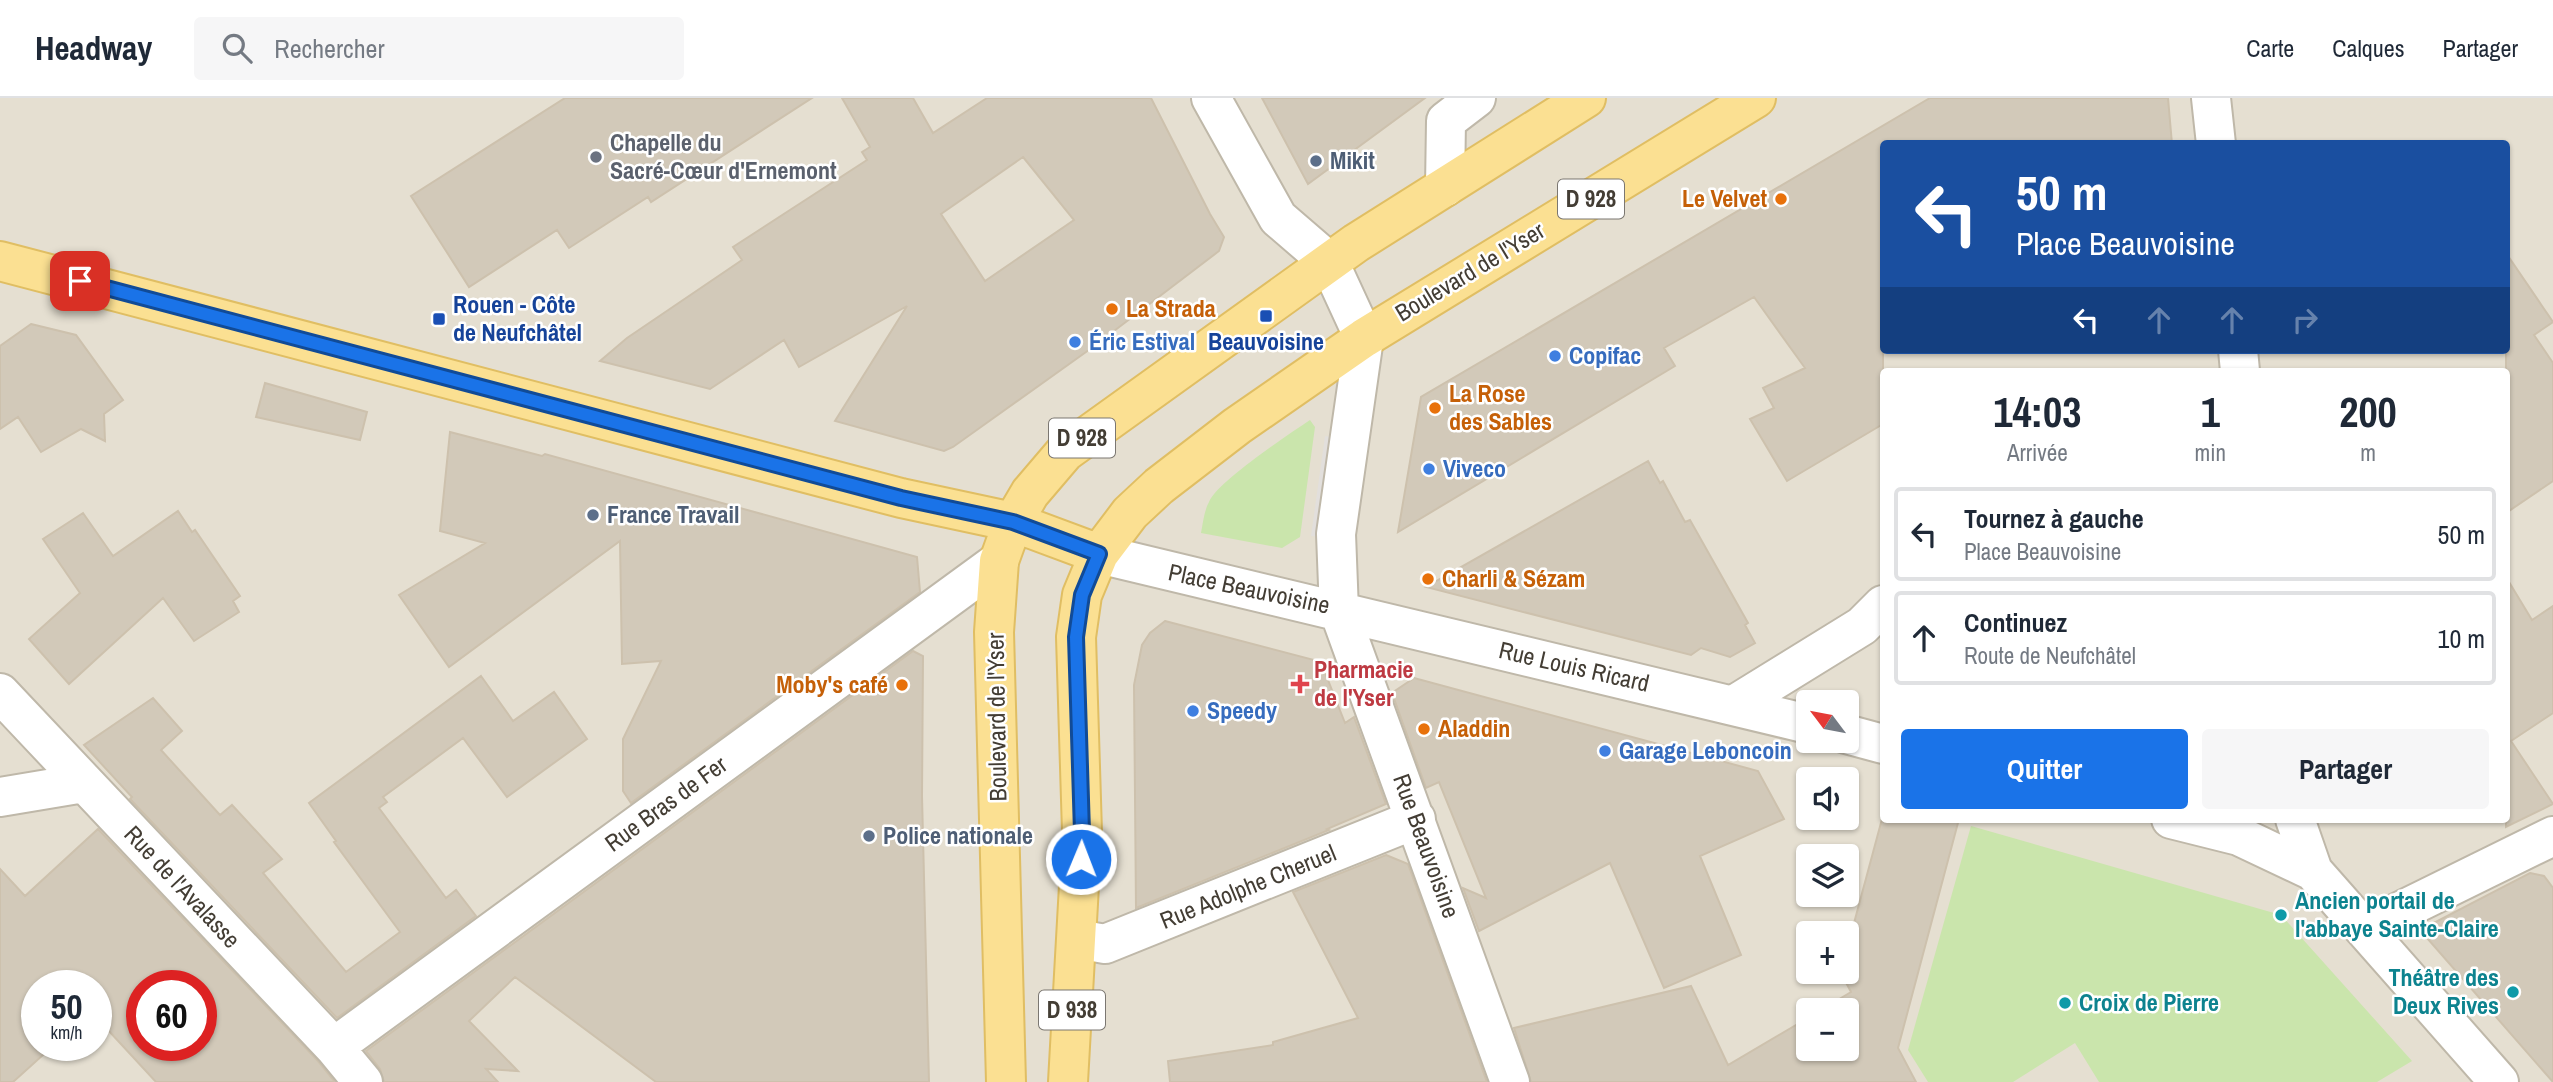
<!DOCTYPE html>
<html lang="fr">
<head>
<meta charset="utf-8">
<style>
	body { margin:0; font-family:"Archivo Narrow",sans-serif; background:#f6f6f7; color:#1f2937; height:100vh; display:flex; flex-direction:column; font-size:26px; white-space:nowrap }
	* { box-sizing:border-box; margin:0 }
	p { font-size:23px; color:#747a83 }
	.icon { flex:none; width:38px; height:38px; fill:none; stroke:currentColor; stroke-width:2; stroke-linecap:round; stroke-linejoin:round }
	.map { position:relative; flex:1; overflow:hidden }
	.panel { position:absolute; left:1880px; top:270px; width:630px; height:455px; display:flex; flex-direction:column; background:#fff; border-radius:7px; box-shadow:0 2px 5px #0004 }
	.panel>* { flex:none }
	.guide { position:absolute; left:1880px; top:42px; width:630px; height:214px; border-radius:7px; box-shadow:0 2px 5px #0004; background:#1a4fa0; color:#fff; overflow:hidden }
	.needle { width:46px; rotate:302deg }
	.fabs { position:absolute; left:1796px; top:592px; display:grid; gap:14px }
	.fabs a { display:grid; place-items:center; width:63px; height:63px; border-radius:7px; background:#fff; box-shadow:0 2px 5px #0004; font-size:35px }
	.speed { position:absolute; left:21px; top:872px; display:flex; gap:14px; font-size:35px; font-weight:700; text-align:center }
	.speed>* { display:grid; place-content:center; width:91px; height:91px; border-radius:50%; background:#fff; box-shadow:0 2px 5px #0004; line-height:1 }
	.speed small { font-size:18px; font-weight:400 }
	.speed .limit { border:10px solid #d22; background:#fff; color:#111 }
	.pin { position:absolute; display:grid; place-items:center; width:60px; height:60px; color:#fff; margin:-30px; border-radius:14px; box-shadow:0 4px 10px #0006 }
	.me { position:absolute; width:77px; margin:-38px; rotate:1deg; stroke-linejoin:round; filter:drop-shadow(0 0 5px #0008) }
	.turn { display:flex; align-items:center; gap:24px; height:147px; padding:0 21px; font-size:32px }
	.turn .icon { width:91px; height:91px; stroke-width:2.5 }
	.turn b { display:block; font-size:49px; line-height:60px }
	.lanes { display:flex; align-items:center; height:66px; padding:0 21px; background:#0003; justify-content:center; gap:35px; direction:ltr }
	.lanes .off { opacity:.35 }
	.eta { display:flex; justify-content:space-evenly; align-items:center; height:119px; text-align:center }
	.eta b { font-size:42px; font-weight:700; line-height:49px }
	.action { display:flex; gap:14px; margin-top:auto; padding:14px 21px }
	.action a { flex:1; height:80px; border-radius:7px; background:#1a73e8; color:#fff; font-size:28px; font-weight:700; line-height:80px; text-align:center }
	.action a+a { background:#f6f6f7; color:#1f2937 }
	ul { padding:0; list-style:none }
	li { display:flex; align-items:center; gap:21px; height:94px; margin:0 14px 10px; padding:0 7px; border:4px solid #e0e1e3; border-radius:7px }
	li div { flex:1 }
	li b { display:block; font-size:26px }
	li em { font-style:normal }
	header { display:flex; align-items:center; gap:42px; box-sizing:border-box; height:98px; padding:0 35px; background:#fff; border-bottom:2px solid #e0e1e3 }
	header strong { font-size:33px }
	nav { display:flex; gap:38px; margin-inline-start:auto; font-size:24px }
	.search { width:490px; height:63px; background:#f6f6f7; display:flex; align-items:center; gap:18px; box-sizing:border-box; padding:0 24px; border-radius:7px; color:#747a83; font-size:26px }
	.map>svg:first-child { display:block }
	.residential { fill:#e5dfd1; fill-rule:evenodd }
	.green { fill:#cae5ac }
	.parking { fill:#e2dfdc }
	.building { fill:#d2c9b9; stroke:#cdc1ad; stroke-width:2; fill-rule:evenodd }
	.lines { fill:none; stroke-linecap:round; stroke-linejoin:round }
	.minor-casing { stroke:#bfb8a9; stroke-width:42 }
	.major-casing { stroke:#e0be63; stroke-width:42 }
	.minor { stroke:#fff; stroke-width:38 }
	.major { stroke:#fbe092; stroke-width:38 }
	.route-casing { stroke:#114b97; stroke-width:18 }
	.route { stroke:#1a73e8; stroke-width:12 }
	.worship-dot { fill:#6b7280; stroke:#fff; stroke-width:2.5 }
	.service-dot { fill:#5c6f8a; stroke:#fff; stroke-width:2.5 }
	.food-dot { fill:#e8710a; stroke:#fff; stroke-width:2.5 }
	.transit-dot { fill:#1a4fb4; stroke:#fff; stroke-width:2.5 }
	.shop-dot { fill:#3f7fe0; stroke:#fff; stroke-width:2.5 }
	.health-dot { fill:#e0444e; stroke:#fff; stroke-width:2.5 }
	.culture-dot { fill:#0f9aa8; stroke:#fff; stroke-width:2.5 }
	.labels { text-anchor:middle; stroke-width:5; stroke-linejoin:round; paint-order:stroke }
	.shield { fill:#fff; stroke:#7b7771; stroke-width:2 }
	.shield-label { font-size:23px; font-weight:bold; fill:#433d34 }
	.worship-label { font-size:24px; font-weight:bold; fill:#5b616d; stroke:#fff; text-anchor:start }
	.service-label { font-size:24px; font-weight:bold; fill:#4e5e75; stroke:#fff; text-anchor:start }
	.food-label { font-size:24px; font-weight:bold; fill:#c56008; stroke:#fff; text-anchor:start }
	.street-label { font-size:24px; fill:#433d34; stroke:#fff }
	.transit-label { font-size:24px; font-weight:bold; fill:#164399; stroke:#fff; text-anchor:start }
	.shop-label { font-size:24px; font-weight:bold; fill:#366cbe; stroke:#fff; text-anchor:start }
	.health-label { font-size:24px; font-weight:bold; fill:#be3a42; stroke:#fff; text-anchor:start }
	.culture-label { font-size:24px; font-weight:bold; fill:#0d838f; stroke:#fff; text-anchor:start }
</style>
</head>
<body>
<header>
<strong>Headway</strong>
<div class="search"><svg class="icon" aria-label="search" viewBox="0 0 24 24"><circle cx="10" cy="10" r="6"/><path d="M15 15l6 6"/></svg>Rechercher</div>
<nav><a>Carte</a><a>Calques</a><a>Partager</a></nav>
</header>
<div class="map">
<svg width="2553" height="984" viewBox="0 0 2553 984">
	<rect width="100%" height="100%" fill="#f1ede3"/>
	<!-- residential -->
	<path class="residential" d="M0,0H2553V984H0ZM1883,46H2506V252H1883ZM1883,273H2506V721H1883ZM1808,604H1846V642H1808ZM1808,681H1846V719H1808ZM1808,758H1846V796H1808ZM1808,835H1846V873H1808ZM37,887H96V947H37ZM142,887H201V947H142ZM1808,912H1846V950H1808Z"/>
	<!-- green -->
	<path class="green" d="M1310,322L1315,329L1300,439L1282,450L1201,435C1203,425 1204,413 1209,404C1217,384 1289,336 1310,322Z
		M1971,728L2281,817L2412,963L2377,984H2099L2075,945L2013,984H1928L1908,952Z"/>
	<!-- parking -->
	<path class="parking" d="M1325,338L1338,340L1324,439L1311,438Z"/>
	<!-- building -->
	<path class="building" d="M565,0H812L651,104L648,99L569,150L557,132L469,189L411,98Z
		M842,0H913L933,35L987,0H1151L1210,116L1224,139L1219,153L1093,249L953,349L944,353L835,323L907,208L799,269L784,242L710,291L600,263L627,240L742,162L733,149L867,62L862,54L870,49ZM1023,59L1074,122L985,183L941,116Z
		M1262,0H1425L1308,86Z
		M1930,0H2168L2172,46H1883V326L1787,383L1750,321L1774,310L1763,290L1805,270L1754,199L1664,250L1675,268L1398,434L1421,299Z
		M2506,155L2553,224L2534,237L2553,265V383L2506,415Z
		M31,226L76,237L123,302L104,316L105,343L81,331L41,354L18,319L0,331V248Z
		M265,285L367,314L360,342L256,319Z
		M450,334L542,358L545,356L917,459L920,494L631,705L623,693V641L661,563L622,566L620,443L449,569L399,497L485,445L440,433Z
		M1648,363L1660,385L1663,383L1685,424L1690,422L1748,525L1745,527L1755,545L1730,559L1701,550L1691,557L1426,489Z
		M178,413L192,434L195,432L240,498L233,503L239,514L194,543L163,500L69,586L29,541L80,495L43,441L83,415L113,458Z
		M2506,479L2532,522L2553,508V615L2511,643L2553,706L2506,729Z
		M1165,523L1318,563L1324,572L1345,625L1354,619L1386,706L1327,731L1329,732L1136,810L1134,587L1142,547L1150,535Z
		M913,553L923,558L922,698L929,984H656L515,879L469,923L518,973L486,971L498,984H384L380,971L366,953Z
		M481,578L513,623L554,594L587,641L507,699L463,640L383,699L387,704L379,710L446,800L456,792L476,818L337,920L130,701L132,699L84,647L153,600L182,633L161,652L220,717L232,707L282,761L263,775L346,874L400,834L334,744L336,743L309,705Z
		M1414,580L1758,673L1784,721L1700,758L1741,857L1664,890L1610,765L1479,833L1463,790L1486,800L1439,684L1426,690L1392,595Z
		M1882,721H1959L1898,950L1916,984H1531L1514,930L1691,888L1728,967L1808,920V950H1846V912H1821L1851,894L1840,873H1846V855Z
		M98,731L318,963L335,984H156L96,919V887H37V947H54L13,984H0V771L25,798ZM142,887H201V947H142Z
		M1386,757L1408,766L1487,984H1170L1168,963L1273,947V944L1358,920L1293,794Z
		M2530,775L2544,778L2553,790V984L2420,832Z"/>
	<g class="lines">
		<!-- minor casing -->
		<g class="minor-casing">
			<path id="minor" d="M1211,0L1278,120L1329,164L1364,240L1336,436L1339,513L1510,984
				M2211,0L2216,46
				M1445,89L1446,23L1476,0
				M2238,252L2240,273
				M1099,456L1808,626
				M0,595L334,949L363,984
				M1734,607L1862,528L1883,507
				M1846,636L1883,646
				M0,699L84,685
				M2171,721L2239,738L2313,773L2499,984
				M2295,721L2313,773
				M2364,831L2553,738
				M1077,841L1105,846L1416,721
				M334,949L999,463"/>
		</g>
		<!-- major casing -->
		<g class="major-casing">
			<path id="major" d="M0,163L901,400L1013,424L1099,456
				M1006,984L994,534L999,463L1013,424L1030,395L1065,354L1356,145L1586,0
				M1068,984L1082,734L1076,539L1082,497L1099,456L1130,415L1159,388L1237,328L1364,240L1756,0"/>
		</g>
		<!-- minor -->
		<use href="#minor" class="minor"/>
		<!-- major -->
		<use href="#major" class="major"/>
	</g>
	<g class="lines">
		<!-- route casing -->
		<g class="route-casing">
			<path id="route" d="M80,183L901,400L1013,424L1099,456L1082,497L1076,539L1082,734L1081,761"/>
		</g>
		<!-- route -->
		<use href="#route" class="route"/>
	</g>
	<!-- markers -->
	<circle class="worship-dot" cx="596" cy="59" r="7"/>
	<g class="service-dot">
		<circle cx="1316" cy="63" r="7"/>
		<circle cx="593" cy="417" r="7"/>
		<circle cx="869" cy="738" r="7"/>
	</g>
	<g class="food-dot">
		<circle cx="1781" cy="101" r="7"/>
		<circle cx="1112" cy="211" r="7"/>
		<circle cx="1435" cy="310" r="7"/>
		<circle cx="1428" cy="481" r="7"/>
		<circle cx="902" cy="587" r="7"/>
		<circle cx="1424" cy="631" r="7"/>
	</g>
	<g class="transit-dot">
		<rect x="1259" y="211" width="14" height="14" rx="3.5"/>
		<rect x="432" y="214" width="14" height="14" rx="3.5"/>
	</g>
	<g class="shop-dot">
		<circle cx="1075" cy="244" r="7"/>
		<circle cx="1555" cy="258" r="7"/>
		<circle cx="1429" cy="371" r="7"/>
		<circle cx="1193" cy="613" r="7"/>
		<circle cx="1605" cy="653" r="7"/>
	</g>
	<path class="health-dot" d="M1296.5 575.5h7v7h7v7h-7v7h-7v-7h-7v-7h7z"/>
	<g class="culture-dot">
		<circle cx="2281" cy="817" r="7"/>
		<circle cx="2513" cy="894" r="7"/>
		<circle cx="2065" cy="905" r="7"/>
	</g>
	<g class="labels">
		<!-- shield labels -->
		<g class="shield">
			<rect x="1558" y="81.5" width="66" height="39" rx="5"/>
			<rect x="1049" y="320.5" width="66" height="39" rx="5"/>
			<rect x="1039" y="892.5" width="66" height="39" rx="5"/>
		</g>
		<g class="shield-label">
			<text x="1591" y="109">D 928</text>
			<text x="1082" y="348">D 928</text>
			<text x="1072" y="920">D 938</text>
		</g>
		<!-- worship labels -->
		<g class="worship-label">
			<text x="610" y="53">Chapelle du<tspan x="610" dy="28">Sacré-Cœur d'Ernemont</tspan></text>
		</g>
		<!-- service labels -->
		<g class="service-label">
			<text x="1330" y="71">Mikit</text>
			<text x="607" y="425">France Travail</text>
			<text x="883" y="746">Police nationale</text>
		</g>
		<!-- food labels -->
		<g class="food-label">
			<text x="1767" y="109" text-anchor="end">Le Velvet</text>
			<text x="1126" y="219">La Strada</text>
			<text x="1449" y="304">La Rose<tspan x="1449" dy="28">des Sables</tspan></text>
			<text x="1442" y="489">Charli &amp; Sézam</text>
			<text x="888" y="595" text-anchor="end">Moby's café</text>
			<text x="1438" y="639">Aladdin</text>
		</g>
		<!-- street labels -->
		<g class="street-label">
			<text transform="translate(1470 174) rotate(-31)" y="8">Boulevard de l'Yser</text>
			<text transform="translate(1249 491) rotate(12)" y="8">Place Beauvoisine</text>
			<text transform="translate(1574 569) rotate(13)" y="8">Rue Louis Ricard</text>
			<text transform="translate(997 619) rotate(-91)" y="8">Boulevard de l'Yser</text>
			<text transform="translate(666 706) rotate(-36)" y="8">Rue Bras de Fer</text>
			<text transform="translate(1426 748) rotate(70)" y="8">Rue Beauvoisine</text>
			<text transform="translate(182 789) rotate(47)" y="8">Rue de l'Avalasse</text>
			<text transform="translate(1248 789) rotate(-22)" y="8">Rue Adolphe Cheruel</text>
		</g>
		<!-- transit labels -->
		<g class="transit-label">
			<text x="453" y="215">Rouen - Côte<tspan x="453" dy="28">de Neufchâtel</tspan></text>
			<text x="1266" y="252" text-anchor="middle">Beauvoisine</text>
		</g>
		<!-- shop labels -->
		<g class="shop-label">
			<text x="1089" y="252">Éric Estival</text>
			<text x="1569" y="266">Copifac</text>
			<text x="1443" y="379">Viveco</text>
			<text x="1207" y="621">Speedy</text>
			<text x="1619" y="661">Garage Leboncoin</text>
		</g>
		<!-- health labels -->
		<g class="health-label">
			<text x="1314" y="580">Pharmacie<tspan x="1314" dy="28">de l'Yser</tspan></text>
		</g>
		<!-- culture labels -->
		<g class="culture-label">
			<text x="2295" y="811">Ancien portail de<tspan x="2295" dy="28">l'abbaye Sainte-Claire</tspan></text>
			<text x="2499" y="888" text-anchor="end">Théâtre des<tspan x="2499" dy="28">Deux Rives</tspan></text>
			<text x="2079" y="913">Croix de Pierre</text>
		</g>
	</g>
</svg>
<div class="fabs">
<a><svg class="needle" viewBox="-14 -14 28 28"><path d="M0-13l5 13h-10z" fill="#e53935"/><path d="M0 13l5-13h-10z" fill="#747a83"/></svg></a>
<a><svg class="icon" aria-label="sound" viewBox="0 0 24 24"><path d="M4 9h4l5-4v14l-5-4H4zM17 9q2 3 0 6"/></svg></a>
<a><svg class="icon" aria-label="layers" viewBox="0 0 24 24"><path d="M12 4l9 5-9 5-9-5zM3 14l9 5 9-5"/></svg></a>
<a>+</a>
<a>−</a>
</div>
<div class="speed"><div>50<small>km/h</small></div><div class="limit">60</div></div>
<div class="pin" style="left:80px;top:183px;background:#d93025"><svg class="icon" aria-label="arrive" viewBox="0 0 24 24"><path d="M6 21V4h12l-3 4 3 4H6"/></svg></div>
<svg class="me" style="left:1081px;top:761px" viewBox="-20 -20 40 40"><circle r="17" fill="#1a73e8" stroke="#fff" stroke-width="3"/><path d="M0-11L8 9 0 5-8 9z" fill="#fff"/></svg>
<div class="guide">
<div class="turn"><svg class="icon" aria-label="left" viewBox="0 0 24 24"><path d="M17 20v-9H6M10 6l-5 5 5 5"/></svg><div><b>50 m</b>Place Beauvoisine</div></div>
<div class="lanes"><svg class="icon" aria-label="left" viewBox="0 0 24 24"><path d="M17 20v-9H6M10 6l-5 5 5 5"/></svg><svg class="icon off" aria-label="ahead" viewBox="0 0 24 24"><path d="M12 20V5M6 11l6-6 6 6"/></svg><svg class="icon off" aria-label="ahead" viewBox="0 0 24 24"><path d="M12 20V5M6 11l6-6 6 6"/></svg><svg class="icon off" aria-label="right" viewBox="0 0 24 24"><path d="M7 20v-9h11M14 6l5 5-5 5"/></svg></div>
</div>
<section class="panel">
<div class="eta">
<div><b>14:03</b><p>Arrivée</p></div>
<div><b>1</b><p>min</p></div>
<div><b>200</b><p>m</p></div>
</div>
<ul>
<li><svg class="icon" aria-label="left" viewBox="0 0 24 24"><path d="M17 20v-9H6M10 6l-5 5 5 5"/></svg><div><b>Tournez à gauche</b><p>Place Beauvoisine</p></div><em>50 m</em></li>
<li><svg class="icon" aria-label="ahead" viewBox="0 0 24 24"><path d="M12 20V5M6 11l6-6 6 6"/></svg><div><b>Continuez</b><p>Route de Neufchâtel</p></div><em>10 m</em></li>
</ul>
<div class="action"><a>Quitter</a><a>Partager</a></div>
</section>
</div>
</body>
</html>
